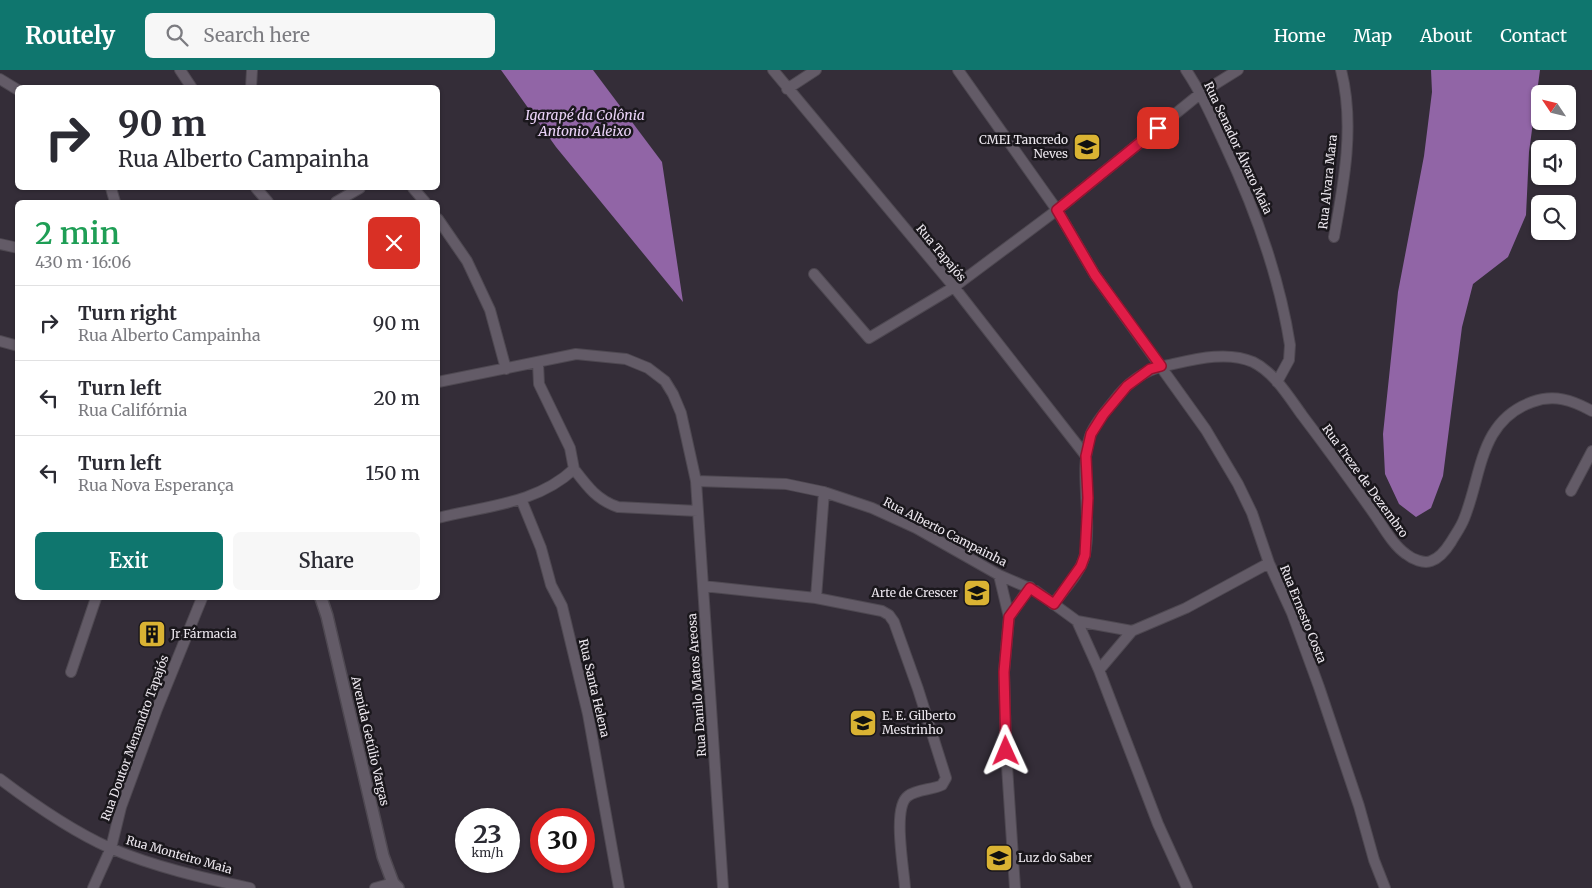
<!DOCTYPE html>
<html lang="en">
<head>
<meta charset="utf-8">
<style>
	body { margin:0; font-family:Merriweather,serif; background:#f7f7f7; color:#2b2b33; height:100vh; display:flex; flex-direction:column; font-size:19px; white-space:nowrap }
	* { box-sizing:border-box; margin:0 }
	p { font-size:16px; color:#7c7c81 }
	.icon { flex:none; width:28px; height:28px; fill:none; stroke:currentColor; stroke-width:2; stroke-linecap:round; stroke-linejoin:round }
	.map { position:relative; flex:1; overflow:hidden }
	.sheet { position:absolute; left:15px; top:130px; width:425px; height:400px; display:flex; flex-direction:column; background:#fff; border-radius:8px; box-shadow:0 1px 4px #0004 }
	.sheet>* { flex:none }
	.hud { position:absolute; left:15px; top:15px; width:425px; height:105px; border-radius:8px; box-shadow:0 1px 4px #0004; background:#fff; color:#2b2b33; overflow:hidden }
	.needle { width:32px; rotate:305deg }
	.tools { position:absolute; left:1531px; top:15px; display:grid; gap:10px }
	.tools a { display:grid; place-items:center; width:45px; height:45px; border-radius:8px; background:#fff; box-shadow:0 1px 4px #0004; font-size:25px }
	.speed { position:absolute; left:455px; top:738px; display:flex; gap:10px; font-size:25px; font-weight:700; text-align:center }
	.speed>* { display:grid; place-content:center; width:65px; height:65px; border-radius:50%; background:#fff; box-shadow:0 1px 4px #0004; line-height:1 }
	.speed small { font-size:12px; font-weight:400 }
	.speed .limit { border:8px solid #d22; background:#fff; color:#111 }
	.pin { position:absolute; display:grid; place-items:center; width:42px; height:42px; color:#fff; margin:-21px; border-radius:10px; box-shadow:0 2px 8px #0006 }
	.me { position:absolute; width:55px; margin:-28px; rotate:359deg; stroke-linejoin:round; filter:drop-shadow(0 0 4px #0008) }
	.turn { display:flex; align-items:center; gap:18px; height:105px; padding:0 20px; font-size:22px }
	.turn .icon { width:65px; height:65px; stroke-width:2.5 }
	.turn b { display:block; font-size:35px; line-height:42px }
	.round { display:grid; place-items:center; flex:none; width:52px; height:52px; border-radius:8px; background:#f7f7f7 }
	.head { display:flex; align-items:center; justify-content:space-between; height:85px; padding:0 20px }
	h1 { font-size:30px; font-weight:600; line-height:38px; color:#1e9e55 }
	.action { display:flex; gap:10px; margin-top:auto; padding:10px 20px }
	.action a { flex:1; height:58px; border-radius:8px; background:#0f766e; color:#fff; font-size:20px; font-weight:600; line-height:58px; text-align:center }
	.action a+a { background:#f7f7f7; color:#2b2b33 }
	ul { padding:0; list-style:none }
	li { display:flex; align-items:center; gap:15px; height:75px; padding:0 20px; border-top:1px solid #e1e1e2 }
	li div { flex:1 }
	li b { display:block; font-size:19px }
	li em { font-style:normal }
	header { display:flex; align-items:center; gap:30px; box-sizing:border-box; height:70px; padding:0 25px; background:#0f766e; color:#fff }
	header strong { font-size:24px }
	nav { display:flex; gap:28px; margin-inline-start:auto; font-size:18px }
	.search { width:350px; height:45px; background:#f7f7f7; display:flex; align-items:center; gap:12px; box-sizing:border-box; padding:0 18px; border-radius:8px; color:#7c7c81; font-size:19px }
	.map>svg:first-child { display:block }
	.water { fill:#9165a6 }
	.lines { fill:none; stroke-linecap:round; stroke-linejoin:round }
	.minor-casing { stroke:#4e4851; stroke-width:12 }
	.tertiary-casing { stroke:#4e4851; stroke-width:14 }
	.minor { stroke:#635b67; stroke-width:10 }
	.tertiary { stroke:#635b67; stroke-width:11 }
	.route-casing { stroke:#92132f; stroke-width:12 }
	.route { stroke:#e11d48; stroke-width:9 }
	.labels { text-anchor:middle; stroke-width:5; stroke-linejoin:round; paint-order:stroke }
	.poi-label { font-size:12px; fill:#ede8ef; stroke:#1a171c; text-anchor:start }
	.street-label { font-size:12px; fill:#ede8ef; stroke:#1a171c }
	.water-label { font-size:14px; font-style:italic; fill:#ebd3f8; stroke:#1a171c }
</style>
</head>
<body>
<header>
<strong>Routely</strong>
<div class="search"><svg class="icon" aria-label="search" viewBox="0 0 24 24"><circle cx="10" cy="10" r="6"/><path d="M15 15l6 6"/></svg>Search here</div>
<nav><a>Home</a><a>Map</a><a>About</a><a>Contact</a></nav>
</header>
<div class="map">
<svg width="1592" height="818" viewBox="0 0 1592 818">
	<rect width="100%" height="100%" fill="#342d38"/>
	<!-- water -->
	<path class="water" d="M501,0H593L662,92L683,232L556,77Z
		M1431,0H1540L1529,82L1526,145L1508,187L1473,214L1462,257L1443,406L1431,438L1416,447L1399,434L1385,404L1383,364L1398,222L1424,86L1432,22Z"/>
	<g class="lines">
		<!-- minor casing -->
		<g class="minor-casing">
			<path id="minor" d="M180,0L192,18
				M773,0L954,217L1086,386
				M958,0L1057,140L1095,205L1206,360L1238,414L1252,443L1269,493L1292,543L1319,617L1359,736L1374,790L1385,818
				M1186,0C1202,24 1213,49 1225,75C1255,139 1279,204 1290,275L1289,290L1277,312
				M0,9L18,20
				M251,18L252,0
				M787,19L816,0
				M111,118L115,132
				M256,118L268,132
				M413,118L425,132
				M336,132L360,118
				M438,149L467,191L490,240L506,299
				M1334,167C1344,113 1355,54 1341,0
				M0,174L18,178
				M814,204L869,268L954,217L1057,140L1201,23L1238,0
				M0,271L18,276
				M438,312L576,284L626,289L648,298L665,311L673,324L681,343L696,411L786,414L824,422L872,438L916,458L999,505L1036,521L1077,551L1099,600L1158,754L1187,818
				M574,399C587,416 597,430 618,437L698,441
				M696,411L723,818
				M1571,421L1592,381
				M521,429L541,478L551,515L562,536L588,644L619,818
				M438,448C485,436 537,434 574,399L570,378L539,314L538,293
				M999,505L1009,547L1004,602L1006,681L1015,818
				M703,516L816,528L882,541L889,545L894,552L918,619L946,708L942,715C932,720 917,719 908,726C892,737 904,799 905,818
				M816,528L824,422
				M1053,534C1064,520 1082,501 1085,484C1092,447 1079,400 1090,366C1094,354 1105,342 1113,332C1126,314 1142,301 1164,296C1192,290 1226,280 1253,292C1274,302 1289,327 1302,345C1327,378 1351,411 1375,445C1384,458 1393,475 1406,484C1412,489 1424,494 1431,491C1440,488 1446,480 1451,472C1455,465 1461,457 1464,449C1482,405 1479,351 1532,332C1554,324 1572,330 1592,341
				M1009,547L1030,517
				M1077,551L1132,561
				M1099,600L1132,561L1186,538L1269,493
				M71,602L96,528
				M0,709C33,734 72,761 110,778C155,797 203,808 250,818
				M93,818L111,778L121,737L157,639L202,528
				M375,818L393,813"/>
		</g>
		<!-- tertiary casing -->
		<g class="tertiary-casing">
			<path id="tertiary" d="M321,528L327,546L383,786L393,813L398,818"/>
		</g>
		<!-- minor -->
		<use href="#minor" class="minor"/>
		<!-- tertiary -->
		<use href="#tertiary" class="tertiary"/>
	</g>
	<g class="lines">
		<!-- route casing -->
		<g class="route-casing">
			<path id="route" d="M1006,681L1004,602L1009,547L1030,518L1054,534L1081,496L1085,485L1088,428L1086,386L1091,364L1103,345L1127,316L1150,299L1161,296L1095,205L1057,140L1158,58"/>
		</g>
		<!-- route -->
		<use href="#route" class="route"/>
	</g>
	<!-- icons -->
	<defs>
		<g id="school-square" transform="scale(1.4375)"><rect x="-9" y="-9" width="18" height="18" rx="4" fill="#dab333" stroke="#1a171c"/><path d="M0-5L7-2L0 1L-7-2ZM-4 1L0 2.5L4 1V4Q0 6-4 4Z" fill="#111"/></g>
		<g id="building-square" transform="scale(1.4375)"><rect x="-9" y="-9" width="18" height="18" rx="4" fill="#dab333" stroke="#1a171c"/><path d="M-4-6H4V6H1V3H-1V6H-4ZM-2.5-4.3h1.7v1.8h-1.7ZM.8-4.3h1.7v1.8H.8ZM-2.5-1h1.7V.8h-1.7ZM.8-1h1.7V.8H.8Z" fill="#111"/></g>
	</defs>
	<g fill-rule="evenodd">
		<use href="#school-square" x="1087" y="77"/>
		<use href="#school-square" x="977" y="523"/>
		<use href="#building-square" x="152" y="564"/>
		<use href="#school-square" x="863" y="653"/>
		<use href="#school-square" x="999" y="788"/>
	</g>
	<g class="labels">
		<!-- poi labels -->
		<g class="poi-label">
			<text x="1068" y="74" text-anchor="end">CMEI Tancredo<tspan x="1068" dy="14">Neves</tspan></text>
			<text x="958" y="527" text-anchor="end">Arte de Crescer</text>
			<text x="171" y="568">Jr Fármacia</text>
			<text x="882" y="650">E. E. Gilberto<tspan x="882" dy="14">Mestrinho</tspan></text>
			<text x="1018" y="792">Luz do Saber</text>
		</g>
		<!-- street labels -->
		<g class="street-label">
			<text transform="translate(1238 78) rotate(65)" y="4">Rua Senador Álvaro Maia</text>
			<text transform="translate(1328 112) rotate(-84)" y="4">Rua Alvara Mara</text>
			<text transform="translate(941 183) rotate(50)" y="4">Rua Tapajós</text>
			<text transform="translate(1365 411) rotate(54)" y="4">Rua Treze de Dezembro</text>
			<text transform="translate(945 462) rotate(27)" y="4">Rua Alberto Campainha</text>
			<text transform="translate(1303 544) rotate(68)" y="4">Rua Ernesto Costa</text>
			<text transform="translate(697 615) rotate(-94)" y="4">Rua Danilo Matos Areosa</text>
			<text transform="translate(594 618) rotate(77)" y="4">Rua Santa Helena</text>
			<text transform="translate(135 668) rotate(-70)" y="4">Rua Doutor Menandro Tapajós</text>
			<text transform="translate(370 671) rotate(77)" y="4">Avenida Getúlio Vargas</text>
			<text transform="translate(179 785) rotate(16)" y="4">Rua Monteiro Maia</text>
		</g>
		<!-- water labels -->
		<g class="water-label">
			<text x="585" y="50">Igarapé da Colônia<tspan x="585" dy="16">Antonio Aleixo</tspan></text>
		</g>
	</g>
</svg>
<div class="tools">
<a><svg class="needle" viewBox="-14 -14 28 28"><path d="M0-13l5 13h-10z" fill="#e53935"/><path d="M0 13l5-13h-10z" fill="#7c7c81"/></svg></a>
<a><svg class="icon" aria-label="sound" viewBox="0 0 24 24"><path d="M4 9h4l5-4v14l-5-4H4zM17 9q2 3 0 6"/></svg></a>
<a><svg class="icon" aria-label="search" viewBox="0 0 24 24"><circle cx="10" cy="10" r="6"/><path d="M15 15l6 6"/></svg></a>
</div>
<div class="speed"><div>23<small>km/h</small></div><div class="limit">30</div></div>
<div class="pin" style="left:1158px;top:58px;background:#d93025"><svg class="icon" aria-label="arrive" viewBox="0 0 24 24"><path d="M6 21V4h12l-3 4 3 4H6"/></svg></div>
<svg class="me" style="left:1006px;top:681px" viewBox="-20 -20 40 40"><path d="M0-17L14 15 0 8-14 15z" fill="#e11d48" stroke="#fff" stroke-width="4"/></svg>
<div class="hud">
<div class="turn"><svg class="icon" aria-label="right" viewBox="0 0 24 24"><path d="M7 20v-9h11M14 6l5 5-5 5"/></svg><div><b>90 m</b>Rua Alberto Campainha</div></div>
</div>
<section class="sheet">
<div class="head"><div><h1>2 min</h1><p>430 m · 16:06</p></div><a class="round" style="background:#d93025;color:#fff"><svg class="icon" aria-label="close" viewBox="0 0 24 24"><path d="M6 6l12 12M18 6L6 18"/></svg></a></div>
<ul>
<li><svg class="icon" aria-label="right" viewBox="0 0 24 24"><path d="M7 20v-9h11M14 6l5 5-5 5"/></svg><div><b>Turn right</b><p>Rua Alberto Campainha</p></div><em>90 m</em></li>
<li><svg class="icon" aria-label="left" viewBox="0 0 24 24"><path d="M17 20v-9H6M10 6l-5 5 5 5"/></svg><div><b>Turn left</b><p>Rua Califórnia</p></div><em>20 m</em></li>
<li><svg class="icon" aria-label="left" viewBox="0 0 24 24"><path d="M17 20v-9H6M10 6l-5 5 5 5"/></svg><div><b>Turn left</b><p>Rua Nova Esperança</p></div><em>150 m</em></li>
</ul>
<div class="action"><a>Exit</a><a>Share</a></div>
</section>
</div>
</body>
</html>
